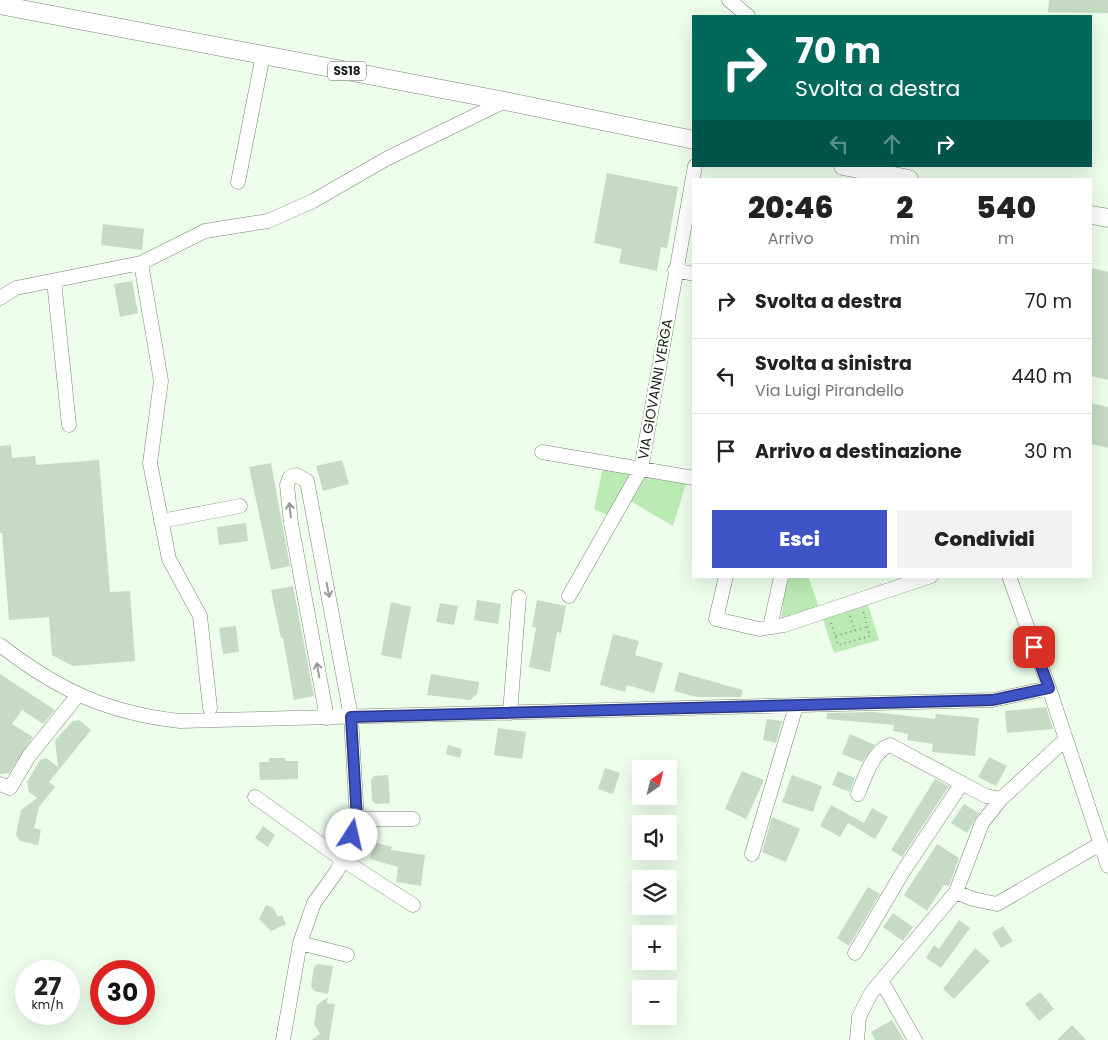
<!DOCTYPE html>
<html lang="it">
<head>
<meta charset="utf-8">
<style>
	body { margin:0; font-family:Poppins,sans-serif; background:#f2f2f2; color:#222; height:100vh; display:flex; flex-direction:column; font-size:19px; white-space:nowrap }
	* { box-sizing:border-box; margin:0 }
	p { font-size:16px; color:#767676 }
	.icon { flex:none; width:28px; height:28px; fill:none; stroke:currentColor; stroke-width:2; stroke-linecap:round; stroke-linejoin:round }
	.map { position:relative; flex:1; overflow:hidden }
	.drawer { position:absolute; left:692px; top:178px; width:400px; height:400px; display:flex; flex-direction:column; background:#fff; border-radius:0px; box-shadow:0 5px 20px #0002 }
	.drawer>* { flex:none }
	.top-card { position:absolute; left:692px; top:15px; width:400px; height:152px; border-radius:0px; box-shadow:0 5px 20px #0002; background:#00695c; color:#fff; overflow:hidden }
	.needle { width:32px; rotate:35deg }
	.fabs { position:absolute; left:632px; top:760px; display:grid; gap:10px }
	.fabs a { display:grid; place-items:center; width:45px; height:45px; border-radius:0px; background:#fff; box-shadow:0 5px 20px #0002; font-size:25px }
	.speed { position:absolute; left:15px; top:960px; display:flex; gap:10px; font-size:25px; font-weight:700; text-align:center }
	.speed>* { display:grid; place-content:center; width:65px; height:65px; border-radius:50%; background:#fff; box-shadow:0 5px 20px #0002; line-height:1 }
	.speed small { font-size:12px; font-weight:400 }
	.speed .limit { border:8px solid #d22; background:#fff; color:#111 }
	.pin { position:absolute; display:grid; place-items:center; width:42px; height:42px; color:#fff; margin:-21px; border-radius:10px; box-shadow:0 2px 8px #0006 }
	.me { position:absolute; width:55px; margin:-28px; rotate:10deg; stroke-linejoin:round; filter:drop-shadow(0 0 4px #0008) }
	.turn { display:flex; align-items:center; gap:18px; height:105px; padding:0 20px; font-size:22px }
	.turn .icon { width:65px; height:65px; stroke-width:2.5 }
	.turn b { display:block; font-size:35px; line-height:42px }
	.lanes { display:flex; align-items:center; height:48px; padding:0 20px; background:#0003; justify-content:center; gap:25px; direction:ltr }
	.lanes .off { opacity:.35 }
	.eta { display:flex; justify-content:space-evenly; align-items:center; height:85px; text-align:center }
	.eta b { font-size:30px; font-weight:800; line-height:35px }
	.action { display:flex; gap:10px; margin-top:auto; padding:10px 20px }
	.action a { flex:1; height:58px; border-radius:0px; background:#3f54c7; color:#fff; font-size:20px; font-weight:800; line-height:58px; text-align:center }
	.action a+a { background:#f2f2f2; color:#222 }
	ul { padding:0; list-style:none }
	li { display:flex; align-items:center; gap:15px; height:75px; padding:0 20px; border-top:1px solid #e0e0e0 }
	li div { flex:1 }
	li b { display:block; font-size:19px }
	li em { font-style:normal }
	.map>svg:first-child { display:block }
	.green { fill:#bceab5 }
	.building { fill:#c6dbc3 }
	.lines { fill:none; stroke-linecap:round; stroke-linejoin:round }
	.minor-casing { stroke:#758872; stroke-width:15 }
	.major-casing { stroke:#758872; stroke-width:19 }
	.path { stroke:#869285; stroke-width:2; stroke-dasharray:1 4; stroke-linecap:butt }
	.minor { stroke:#fff; stroke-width:14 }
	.major { stroke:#fff; stroke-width:18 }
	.oneway { stroke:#979a96 }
	.route-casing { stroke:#293781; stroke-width:12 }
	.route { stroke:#3f54c7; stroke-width:9 }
	.labels { text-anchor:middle; stroke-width:4.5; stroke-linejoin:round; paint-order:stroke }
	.shield { fill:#fff; stroke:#5d625c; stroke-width:1 }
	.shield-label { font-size:12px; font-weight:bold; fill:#171e16 }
	.street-label { font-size:14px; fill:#171e16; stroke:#fff }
</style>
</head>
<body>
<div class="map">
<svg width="1108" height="1040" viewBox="0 0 1108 1040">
	<rect width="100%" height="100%" fill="#edfeeb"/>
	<!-- green -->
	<path class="green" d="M604,463L688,477L673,526L625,498L613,518L594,509Z
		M786,576H808L821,613L866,598L879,640L834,653L821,613L781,622Z"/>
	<!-- building -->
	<path class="building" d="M1049,0H1108V13L1048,12Z
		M607,173L678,187L667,248L661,247L657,271L619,263L622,249L594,243Z
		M103,224L144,229L142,250L101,245Z
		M1091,268L1108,272V380L1091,376Z
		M132,281L138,313L120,317L114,284Z
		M1091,403L1108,407V448L1091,444Z
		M11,445L12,458L35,456L36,465L99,460L110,592L130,591L135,661L73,666L52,655L49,617L9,620L2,533H0V446Z
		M342,460L349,484L323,491L316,466Z
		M271,463L290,566L271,570L249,467Z
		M246,523L248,541L219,545L217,527Z
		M293,586L314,696L294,700L283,638H281L271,590Z
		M477,600L501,604L498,624L474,620Z
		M537,600L566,606L561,633L557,632L550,672L529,667L536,628L532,627Z
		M391,602L411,607L401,659L381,655Z
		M440,603L458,606L454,625L436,622Z
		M236,626L239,652L223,654L219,628Z
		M613,634L639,641L635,655L663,663L654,693L627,685L625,692L600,685Z
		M679,672L743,690L741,697H697L674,691Z
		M0,674L55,710L43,724L22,710L12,724L33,737L9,773L0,774Z
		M431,674L479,682L477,694L470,700L427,695Z
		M1046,707L1053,729L1007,733L1005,711Z
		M874,712L935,719L936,714L979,718L975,756L932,752L933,744L907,740L908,734L893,731L894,725L826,719L827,713Z
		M767,719L782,721L776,743L763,740Z
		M79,720L91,730L49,782L55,787L39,807L34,828L41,830L38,845L20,841L16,835L21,810L37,798L29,792L27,782L40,760L46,758L58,767L55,740L73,721Z
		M498,728L526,732L522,759L494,755Z
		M850,734L875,745L862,762L842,754Z
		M448,745L462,749L460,758L446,754Z
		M989,757L1007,766L996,786L978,777Z
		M269,758H285V761H298V779L260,780L259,762H269Z
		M605,768L620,773L613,794L598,789Z
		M742,771L764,780L746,819L725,809Z
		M838,771L855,778L850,792L832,785Z
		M388,775L390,803L376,804L372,801L371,780L374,776Z
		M792,775L822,786L813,812L782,802Z
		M935,779L949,786L902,857L891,850Z
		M964,804L979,813L967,833L951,823Z
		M831,805L864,823L872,808L888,817L875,839L848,823L840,837L820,826Z
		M772,817L800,829L786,862L762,852Z
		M263,826L275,835L268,847L255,838Z
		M374,842L392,847L391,850L425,855L421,886L396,882L398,867L370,859Z
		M937,844L959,858L949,886L944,885L927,911L904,895Z
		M868,887L880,894L849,946L837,938Z
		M266,905L273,908L278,917L282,915L286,924L271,931L259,919Z
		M893,913L913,927L903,941L883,927Z
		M959,920L970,928L941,968L926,958L934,945L939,949Z
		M1003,926L1013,941L1001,948L992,933Z
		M975,948L990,961L954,999L943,989Z
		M318,964L333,966L328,994L314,991L311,986L314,967Z
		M1040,992L1054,1009L1039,1021L1025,1004Z
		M328,997L327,1003L335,1004L329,1040H312L320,1034L314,1024L317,1005Z
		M892,1020L904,1040H875L871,1032Z
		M1072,1025L1086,1040H1057Z"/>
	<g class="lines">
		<!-- minor casing -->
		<g class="minor-casing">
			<path id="minor" d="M729,0L748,16
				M238,182L263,55
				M141,263L161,381L150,463L169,559L200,616L210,708
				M675,270L694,274
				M54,281L69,425
				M0,298L16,288L141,263L205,231L268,221L313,201L386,159L505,101
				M542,452L694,478
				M161,521L240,506
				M726,576L716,619L759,629L784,625L931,576
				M1009,576L1049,688L1108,866
				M569,596L641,469L695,166
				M770,627L781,577
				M0,645C58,690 107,713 180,721L993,700L1049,688
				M510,713L519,597
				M0,784L10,788L29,756L78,695
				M858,794C865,777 872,752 890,745L986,796L1001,799
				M255,797L343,860L413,905
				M357,819H413
				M752,854L796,706
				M956,892L973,899L997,904L1100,844
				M300,943L347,955
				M855,953L904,870L962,783
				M882,982L915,1040
				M283,1040L300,943L314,903L337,871L347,851L357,819L351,717L307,481L296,475L290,477L287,485L291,523L327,718
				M857,1040L859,1017L871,993L956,892L982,823L1001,799L1066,739"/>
		</g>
		<!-- major casing -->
		<g class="major-casing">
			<path id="major" d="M0,5L505,101L694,140
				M843,166L909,179
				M1091,215L1108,218"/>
		</g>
		<!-- path -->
		<path class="path" d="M850,616L855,631
			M831,623L838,645L870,636L863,611
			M836,636L867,627"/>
		<!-- minor -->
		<use href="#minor" class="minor"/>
		<!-- major -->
		<use href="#major" class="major"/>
	</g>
	<!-- one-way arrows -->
	<defs><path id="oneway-shaft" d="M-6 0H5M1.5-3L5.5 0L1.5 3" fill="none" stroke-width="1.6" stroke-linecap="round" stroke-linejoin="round" transform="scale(1.25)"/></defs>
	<g class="oneway">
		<use href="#oneway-shaft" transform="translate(290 510) rotate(-96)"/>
		<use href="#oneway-shaft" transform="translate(328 590) rotate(79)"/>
		<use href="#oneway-shaft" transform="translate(318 670) rotate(-100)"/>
	</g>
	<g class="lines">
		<!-- route casing -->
		<g class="route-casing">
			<path id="route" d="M352,835L357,819L351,717L993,700L1049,688L1034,647"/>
		</g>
		<!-- route -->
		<use href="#route" class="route"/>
	</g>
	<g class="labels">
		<!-- shield labels -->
		<rect class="shield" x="328" y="61.5" width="38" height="19" rx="4"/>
		<g class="shield-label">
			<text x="347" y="75">SS18</text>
		</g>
		<!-- street labels -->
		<g class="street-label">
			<text transform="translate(655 389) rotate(-80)" y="5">VIA GIOVANNI VERGA</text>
		</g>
	</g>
</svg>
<div class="fabs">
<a><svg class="needle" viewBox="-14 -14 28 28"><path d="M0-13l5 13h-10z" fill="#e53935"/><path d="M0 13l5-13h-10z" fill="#767676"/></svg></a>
<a><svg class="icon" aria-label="sound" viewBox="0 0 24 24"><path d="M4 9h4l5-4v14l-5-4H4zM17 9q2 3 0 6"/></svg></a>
<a><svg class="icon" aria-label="layers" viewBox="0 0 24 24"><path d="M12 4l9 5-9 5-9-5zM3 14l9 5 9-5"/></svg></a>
<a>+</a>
<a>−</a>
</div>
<div class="speed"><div>27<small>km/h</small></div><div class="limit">30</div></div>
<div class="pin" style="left:1034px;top:647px;background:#d93025"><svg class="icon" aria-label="arrive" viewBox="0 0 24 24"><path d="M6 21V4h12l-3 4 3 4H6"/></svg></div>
<svg class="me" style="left:352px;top:835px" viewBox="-20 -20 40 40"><circle r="19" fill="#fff"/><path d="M0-13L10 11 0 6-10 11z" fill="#3f54c7"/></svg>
<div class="top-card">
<div class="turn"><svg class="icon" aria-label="right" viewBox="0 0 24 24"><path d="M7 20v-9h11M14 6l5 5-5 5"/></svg><div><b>70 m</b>Svolta a destra</div></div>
<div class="lanes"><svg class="icon off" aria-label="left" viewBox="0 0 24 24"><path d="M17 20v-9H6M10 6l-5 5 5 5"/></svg><svg class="icon off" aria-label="ahead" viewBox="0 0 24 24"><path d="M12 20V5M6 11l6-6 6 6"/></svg><svg class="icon" aria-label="right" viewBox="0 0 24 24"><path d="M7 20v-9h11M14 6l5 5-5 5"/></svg></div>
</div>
<section class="drawer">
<div class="eta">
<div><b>20:46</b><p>Arrivo</p></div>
<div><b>2</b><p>min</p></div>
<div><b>540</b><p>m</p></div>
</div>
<ul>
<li><svg class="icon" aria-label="right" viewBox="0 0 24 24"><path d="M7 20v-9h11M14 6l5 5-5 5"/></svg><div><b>Svolta a destra</b></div><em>70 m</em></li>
<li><svg class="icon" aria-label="left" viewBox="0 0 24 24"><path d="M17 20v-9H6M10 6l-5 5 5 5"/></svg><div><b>Svolta a sinistra</b><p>Via Luigi Pirandello</p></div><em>440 m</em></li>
<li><svg class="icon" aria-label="arrive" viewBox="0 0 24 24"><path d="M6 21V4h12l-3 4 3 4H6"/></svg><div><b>Arrivo a destinazione</b></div><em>30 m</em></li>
</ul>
<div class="action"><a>Esci</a><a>Condividi</a></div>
</section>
</div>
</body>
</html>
